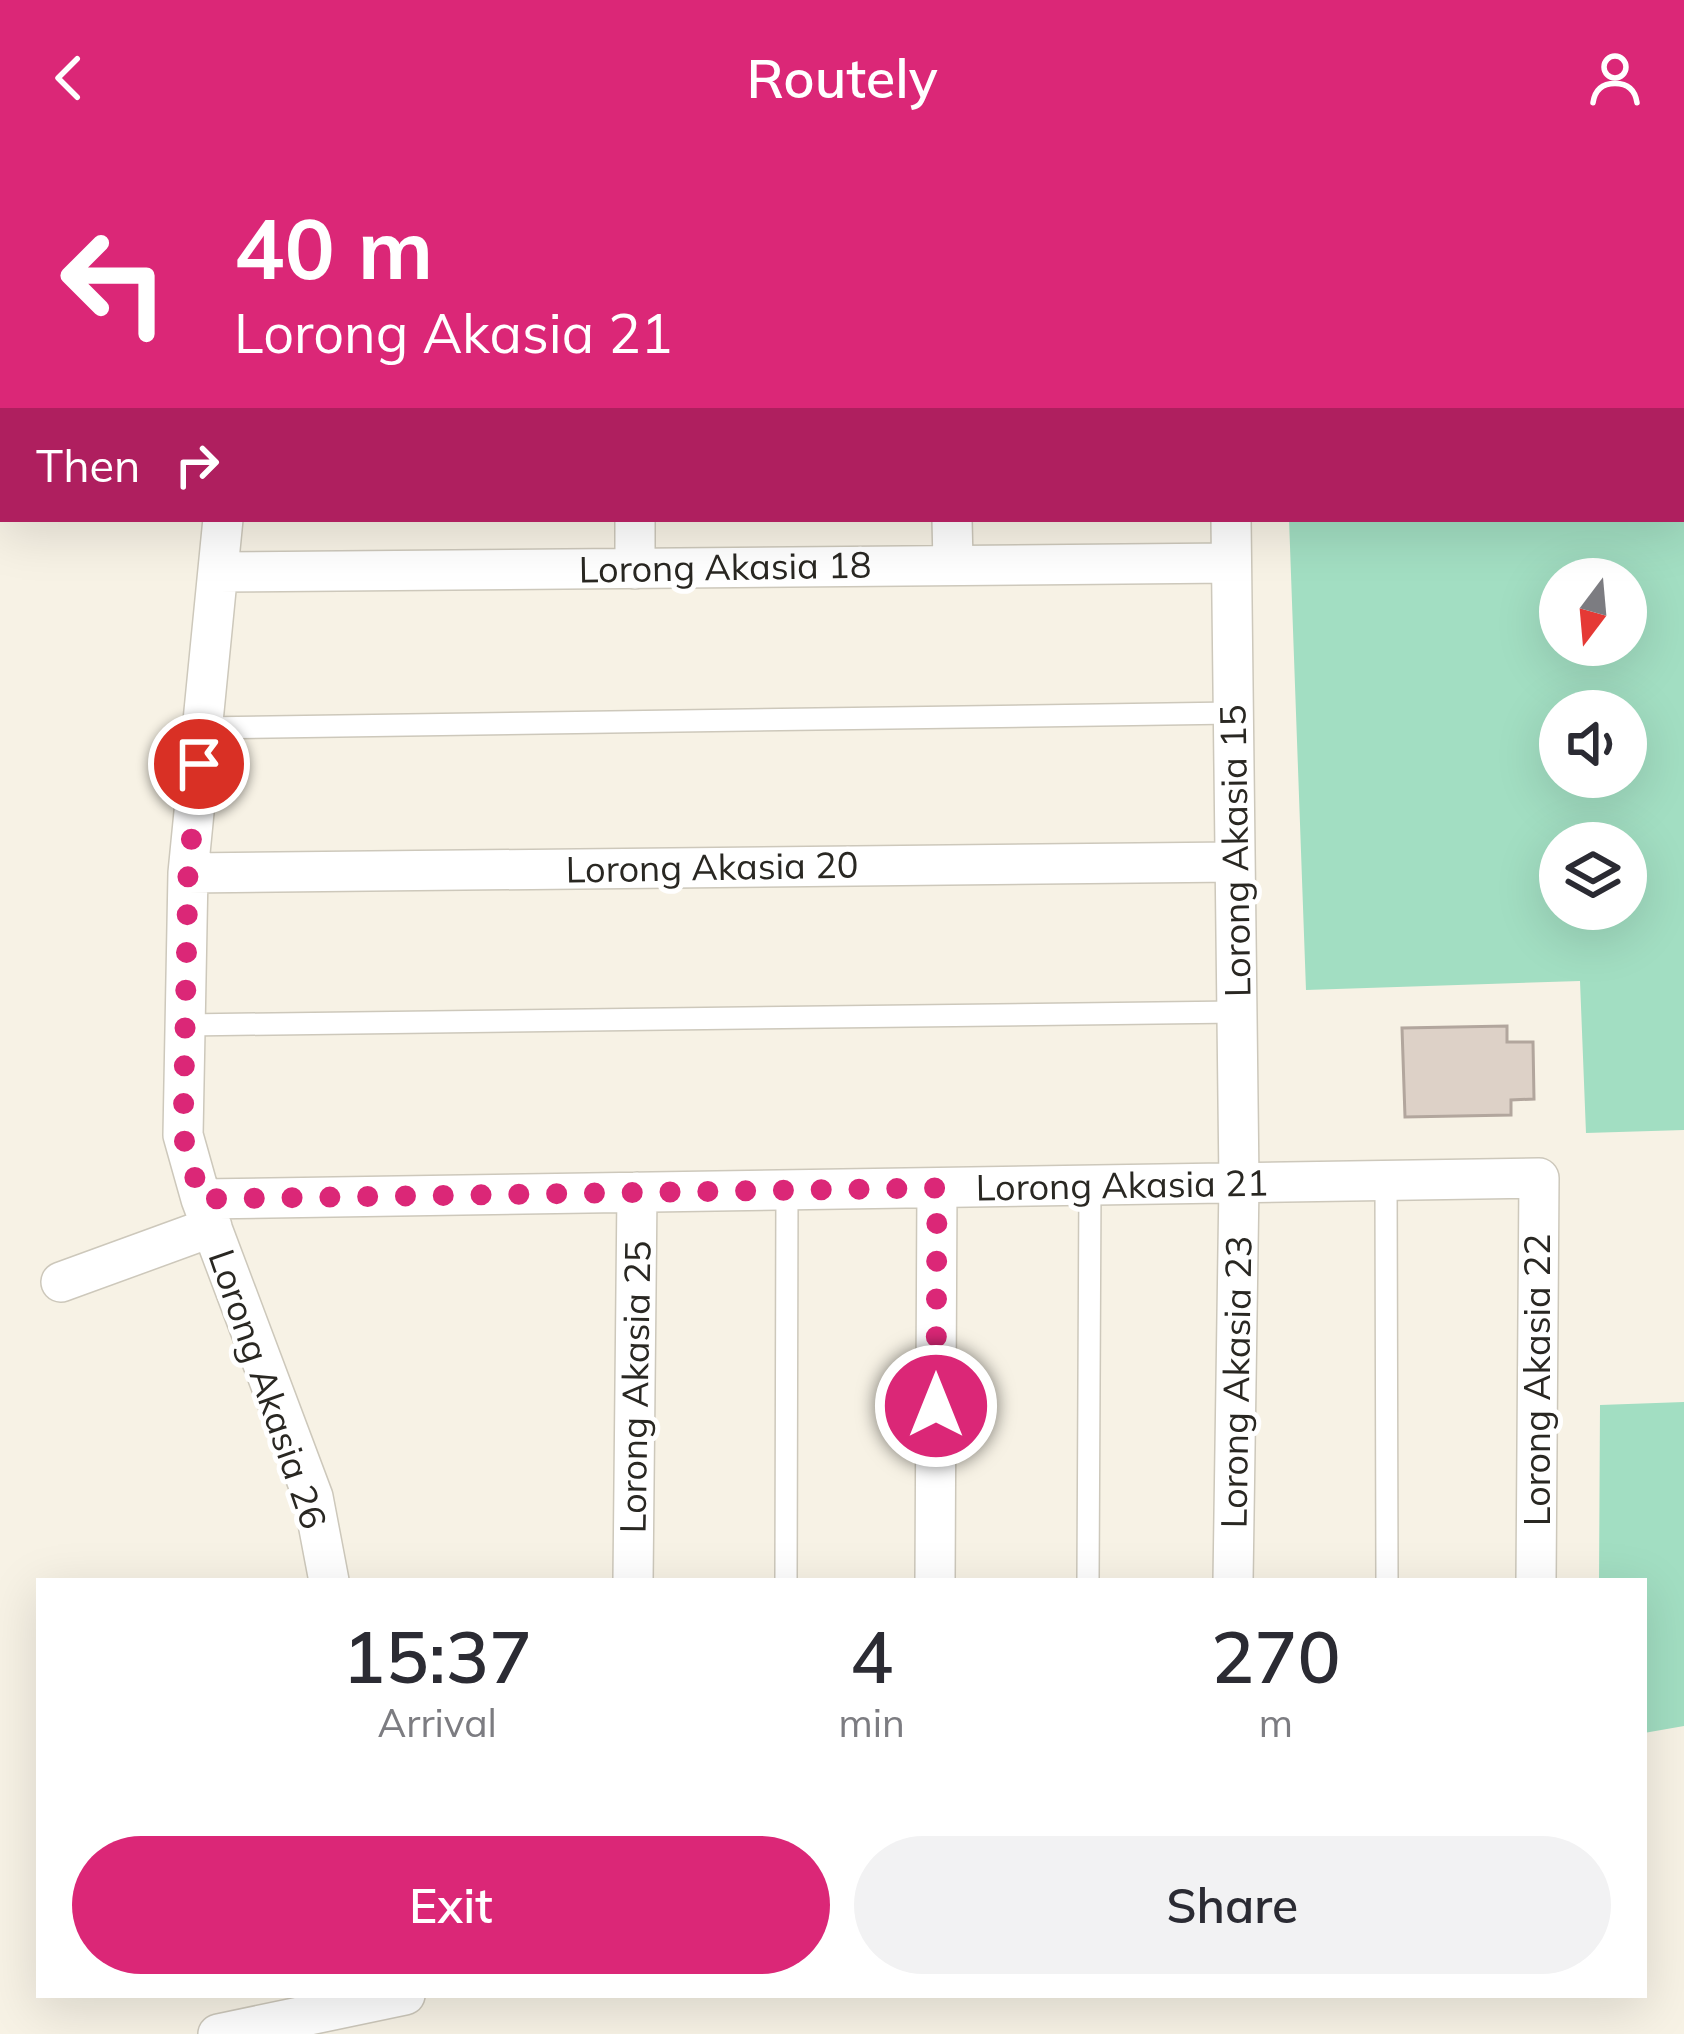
<!DOCTYPE html>
<html lang="en">
<head>
<meta charset="utf-8">
<style>
	body { margin:0; font-family:Mulish,sans-serif; background:#f2f2f3; color:#2b2b33; height:100vh; display:flex; flex-direction:column; font-size:45px; white-space:nowrap }
	* { box-sizing:border-box; margin:0 }
	p { font-size:39px; color:#7c7c81 }
	.icon { flex:none; width:66px; height:66px; fill:none; stroke:currentColor; stroke-width:2; stroke-linecap:round; stroke-linejoin:round }
	.map { position:relative; flex:1; overflow:hidden }
	.panel { position:absolute; left:36px; top:1422px; width:1611px; height:420px; display:flex; flex-direction:column; background:#fff; border-radius:0px; box-shadow:0 12px 48px #0002 }
	.panel>* { flex:none }
	.banner { position:absolute; left:0px; top:0px; width:1686px; height:366px; box-shadow:0 12px 48px #0002; background:#db2777; color:#fff; overflow:hidden }
	.needle { width:78px; rotate:196deg }
	.fabs { position:absolute; left:1539px; top:402px; display:grid; gap:24px }
	.fabs a { display:grid; place-items:center; width:108px; height:108px; border-radius:50%; background:#fff; box-shadow:0 12px 48px #0002; font-size:60px }
	.pin { position:absolute; display:grid; place-items:center; width:102px; height:102px; color:#fff; margin:-51px; border:6px solid #fff; border-radius:50%; box-shadow:0 3px 12px #0007 }
	.me { position:absolute; width:132px; margin:-66px; rotate:0deg; stroke-linejoin:round; filter:drop-shadow(0 0 9px #0008) }
	.turn { display:flex; align-items:center; gap:42px; height:252px; padding:0 36px; font-size:54px }
	.turn .icon { width:156px; height:156px; stroke-width:2.5 }
	.turn b { display:block; font-size:84px; line-height:102px }
	.then { display:flex; align-items:center; height:114px; padding:0 36px; background:#0003; gap:24px; font-size:45px }
	.eta { display:flex; justify-content:space-evenly; align-items:center; height:204px; text-align:center }
	.eta b { font-size:72px; font-weight:600; line-height:84px }
	.button { display:flex; gap:24px; margin-top:auto; padding:24px 36px }
	.button a { flex:1; height:138px; border-radius:72px; background:#db2777; color:#fff; font-size:48px; font-weight:600; line-height:138px; text-align:center }
	.button a+a { background:#f2f2f3; color:#2b2b33 }
	header { display:flex; justify-content:space-between; align-items:center; height:156px; padding:0 36px; background:#db2777; color:#fff; font-size:54px; font-weight:600 }
	.map>svg:first-child { display:block }
	.green { fill:#a2dec2; fill-rule:evenodd }
	.building { fill:#ddd1c7; stroke:#b2a69d; stroke-width:3 }
	.lines { fill:none; stroke-linecap:round; stroke-linejoin:round }
	.service-casing { stroke:#cdc8bb; stroke-width:24 }
	.minor-casing { stroke:#cdc8bb; stroke-width:42 }
	.secondary-casing { stroke:#cdc8bb; stroke-width:60 }
	.service { stroke:#fff; stroke-width:21 }
	.minor { stroke:#fff; stroke-width:39 }
	.secondary { stroke:#fff; stroke-width:57 }
	.route { stroke:#db2777; stroke-width:21; stroke-dasharray:0 37.8 }
	.labels { text-anchor:middle; stroke-width:10; stroke-linejoin:round; paint-order:stroke }
	.street-label { font-size:36px; fill:#292722; stroke:#fff }
</style>
</head>
<body>
<header><svg class="icon" aria-label="back" viewBox="0 0 24 24"><path d="M15 5l-7 7 7 7"/></svg>Routely<svg class="icon" aria-label="person" viewBox="0 0 24 24"><circle cx="12" cy="8" r="4"/><path d="M4 21q1-7 8-7t8 7"/></svg></header>
<div class="map">
<svg width="1684" height="1878" viewBox="0 0 1684 1878">
	<rect width="100%" height="100%" fill="#f7f2e5"/>
	<!-- green -->
	<path class="green" d="M1277,0H1684V974L1586,977L1580,825L1306,834L1289,363H1683V3ZM1560,423H1626V489H1560ZM1560,555H1626V621H1560ZM1560,687H1626V753H1560Z
		M1684,1246V1570L1644,1577V1425H1599L1600,1249Z"/>
	<!-- building -->
	<path class="building" d="M1507,870V886H1533L1534,943L1511,944V959L1405,961L1402,872Z"/>
	<g class="lines">
		<!-- service casing -->
		<g class="service-casing">
			<path id="service" d="M83,3L86,0
				M0,66L3,65
				M202,572L1233,557
				M185,869L1237,856
				M1386,1025L1387,1425
				M786,1425L787,1034
				M1088,1425L1090,1029"/>
		</g>
		<!-- minor casing -->
		<g class="minor-casing">
			<path id="minor" d="M945,0V3
				M1226,0V3
				M259,3V0
				M532,3L556,0
				M636,3V0
				M223,363L188,717L183,979L201,1043L313,1341L329,1425
				M952,363L953,407
				M1231,363L1239,1027L1233,1425
				M635,413V363
				M218,416L1231,407
				M188,717L1235,706
				M201,1043L1539,1022L1536,1425
				M61,1126L212,1071
				M633,1425L637,1036
				M935,1425L937,1032
				M218,1878L405,1839"/>
		</g>
		<!-- secondary casing -->
		<g class="secondary-casing">
			<path id="secondary" d="M0,2L18,0"/>
		</g>
		<!-- service -->
		<use href="#service" class="service"/>
		<!-- minor -->
		<use href="#minor" class="minor"/>
		<!-- secondary -->
		<use href="#secondary" class="secondary"/>
	</g>
	<g class="lines">
		<!-- route -->
		<path class="route" d="M199,608L188,717L183,980L201,1043L937,1032L936,1250"/>
	</g>
	<g class="labels">
		<!-- street labels -->
		<g class="street-label">
			<text transform="translate(725 411) rotate(-1)" y="13">Lorong Akasia 18</text>
			<text transform="translate(1235 695) rotate(-91)" y="13">Lorong Akasia 15</text>
			<text transform="translate(712 711) rotate(-1)" y="13">Lorong Akasia 20</text>
			<text transform="translate(1122 1029) rotate(-1)" y="13">Lorong Akasia 21</text>
			<text transform="translate(1537 1224) rotate(-90)" y="13">Lorong Akasia 22</text>
			<text transform="translate(1236 1226) rotate(-89)" y="13">Lorong Akasia 23</text>
			<text transform="translate(635 1231) rotate(-89)" y="13">Lorong Akasia 25</text>
			<text transform="translate(268 1233) rotate(71)" y="13">Lorong Akasia 26</text>
		</g>
	</g>
</svg>
<div class="fabs">
<a><svg class="needle" viewBox="-14 -14 28 28"><path d="M0-13l5 13h-10z" fill="#e53935"/><path d="M0 13l5-13h-10z" fill="#7c7c81"/></svg></a>
<a><svg class="icon" aria-label="sound" viewBox="0 0 24 24"><path d="M4 9h4l5-4v14l-5-4H4zM17 9q2 3 0 6"/></svg></a>
<a><svg class="icon" aria-label="layers" viewBox="0 0 24 24"><path d="M12 4l9 5-9 5-9-5zM3 14l9 5 9-5"/></svg></a>
</div>
<div class="pin" style="left:199px;top:608px;background:#d93025"><svg class="icon" aria-label="arrive" viewBox="0 0 24 24"><path d="M6 21V4h12l-3 4 3 4H6"/></svg></div>
<svg class="me" style="left:936px;top:1250px" viewBox="-20 -20 40 40"><circle r="17" fill="#db2777" stroke="#fff" stroke-width="3"/><path d="M0-11L8 9 0 5-8 9z" fill="#fff"/></svg>
<div class="banner">
<div class="turn"><svg class="icon" aria-label="left" viewBox="0 0 24 24"><path d="M17 20v-9H6M10 6l-5 5 5 5"/></svg><div><b>40 m</b>Lorong Akasia 21</div></div>
<div class="then">Then<svg class="icon" aria-label="right" viewBox="0 0 24 24"><path d="M7 20v-9h11M14 6l5 5-5 5"/></svg></div>
</div>
<section class="panel">
<div class="eta">
<div><b>15:37</b><p>Arrival</p></div>
<div><b>4</b><p>min</p></div>
<div><b>270</b><p>m</p></div>
</div>
<div class="button"><a>Exit</a><a>Share</a></div>
</section>
</div>
</body>
</html>
